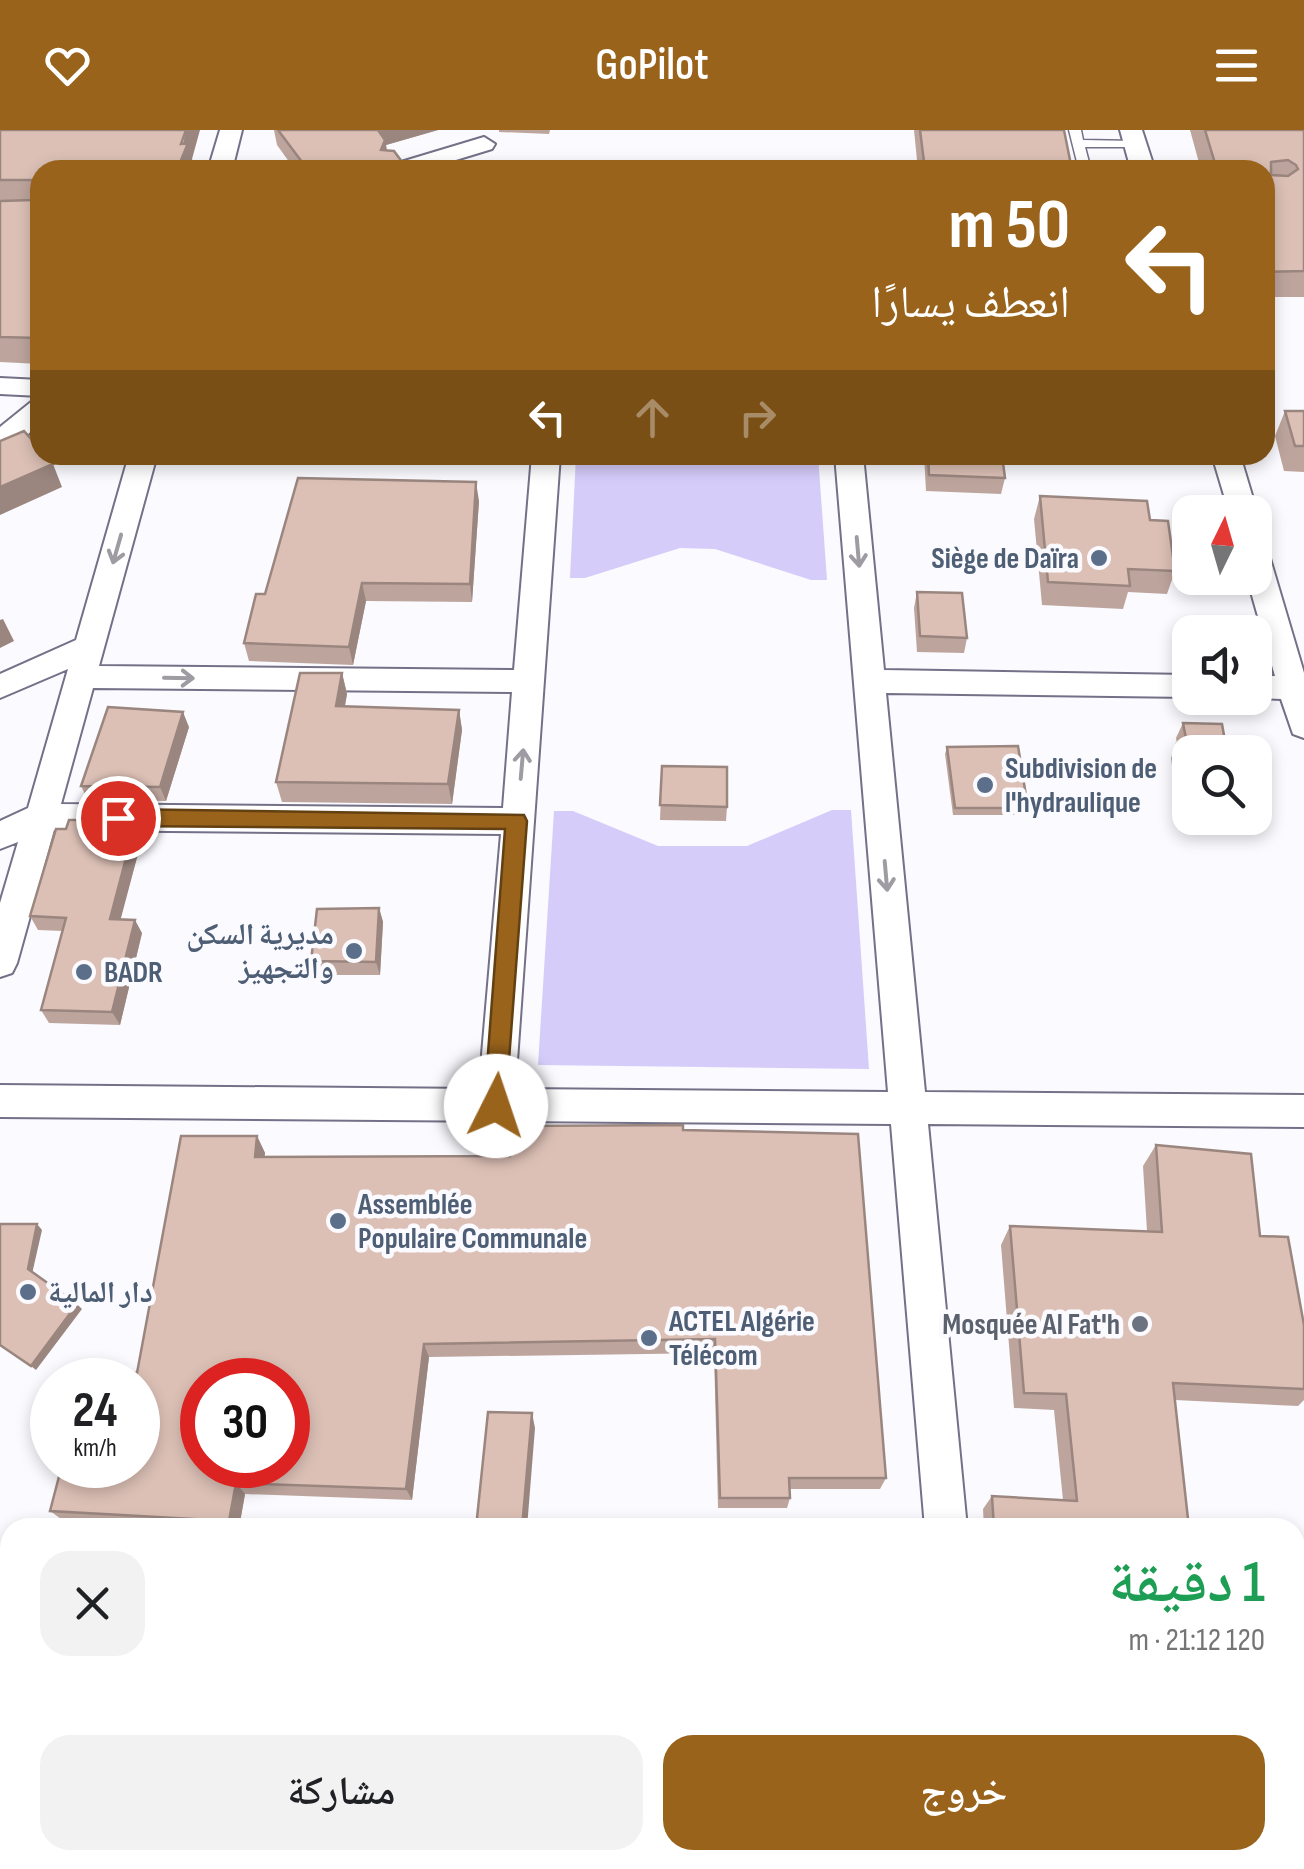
<!DOCTYPE html>
<html lang="ar">
<head>
<meta charset="utf-8">
<style>
	body { margin:0; font-family:"Sofia Sans Condensed","Noto Naskh Arabic",sans-serif; background:#f2f2f2; color:#202124; direction:rtl; height:100vh; display:flex; flex-direction:column; font-size:38px; white-space:nowrap }
	* { box-sizing:border-box; margin:0 }
	p { font-size:32px; color:#757577 }
	.icon { flex:none; width:55px; height:55px; fill:none; stroke:currentColor; stroke-width:2; stroke-linecap:round; stroke-linejoin:round }
	.map { position:relative; flex:1; overflow:hidden; direction:ltr }
	.sheet { position:absolute; left:0px; top:1388px; width:1305px; height:352px; display:flex; flex-direction:column; background:#fff; border-radius:30px 30px 0 0; box-shadow:0 5px 15px #0003; direction:rtl }
	.sheet>* { flex:none }
	.banner { position:absolute; left:30px; top:30px; width:1245px; height:305px; border-radius:30px; box-shadow:0 5px 15px #0003; direction:rtl; background:#99631b; color:#fff; overflow:hidden }
	.needle { width:65px; rotate:5deg }
	.buttons { position:absolute; left:1172px; top:365px; display:grid; gap:20px }
	.buttons a { display:grid; place-items:center; width:100px; height:100px; border-radius:20px; background:#fff; box-shadow:0 5px 15px #0003; font-size:50px }
	.speed { position:absolute; left:30px; top:1228px; display:flex; gap:20px; font-size:50px; font-weight:700; text-align:center }
	.speed>* { display:grid; place-content:center; width:130px; height:130px; border-radius:50%; background:#fff; box-shadow:0 5px 15px #0003; line-height:1 }
	.speed small { font-size:25px; font-weight:400 }
	.speed .limit { border:15px solid #d22; background:#fff; color:#111 }
	.pin { position:absolute; display:grid; place-items:center; width:85px; height:85px; color:#fff; margin:-42px; border:5px solid #fff; border-radius:50%; box-shadow:0 2px 10px #0007 }
	.me { position:absolute; width:110px; margin:-55px; rotate:4deg; stroke-linejoin:round; filter:drop-shadow(0 0 8px #0008) }
	.turn { display:flex; align-items:center; gap:35px; height:210px; padding:0 40px; font-size:45px }
	.turn .icon { width:130px; height:130px; stroke-width:2.5 }
	.turn b { display:block; font-size:70px; line-height:85px }
	.lanes { display:flex; align-items:center; height:95px; padding:0 40px; background:#0003; justify-content:center; gap:50px; direction:ltr }
	.lanes .off { opacity:.35 }
	.round { display:grid; place-items:center; flex:none; width:105px; height:105px; border-radius:30px; background:#f2f2f2 }
	.head { display:flex; align-items:center; justify-content:space-between; height:170px; padding:0 40px }
	h1 { font-size:60px; font-weight:600; line-height:75px; color:#1e9e55 }
	.primary-button { display:flex; gap:20px; margin-top:auto; padding:20px 40px }
	.primary-button a { flex:1; height:115px; border-radius:30px; background:#99631b; color:#fff; font-size:40px; font-weight:600; line-height:115px; text-align:center }
	.primary-button a+a { background:#f2f2f2; color:#202124 }
	header { display:flex; justify-content:space-between; align-items:center; height:130px; padding:0 40px; background:#99631b; color:#fff; font-size:45px; font-weight:600 }
	.map>svg:first-child { display:block }
	.green { fill:#d5ccfa }
	.lines { fill:none; stroke-linecap:round; stroke-linejoin:round }
	.lane-casing { stroke:#747087; stroke-width:3 }
	.street-casing { stroke:#747087; stroke-width:4 }
	.lane { fill:#fff; fill-rule:evenodd }
	.street { fill:#fff; fill-rule:evenodd }
	.wall { fill:#bda59d }
	.shaded-wall { fill:#9a867f }
	.building { fill:#dcc0b6; stroke:#9a867f; stroke-width:2.5; fill-rule:evenodd }
	.oneway { stroke:#9e9ca2 }
	.route { fill:#99631b; stroke:#634012; stroke-width:2.5 }
	.service-dot { fill:#5c6f8a; stroke:#fafaff; stroke-width:4 }
	.worship-dot { fill:#6b7280; stroke:#fafaff; stroke-width:4 }
	.labels { text-anchor:middle; stroke-width:9; stroke-linejoin:round; paint-order:stroke }
	.service-label { font-size:30px; font-weight:bold; fill:#4e5e75; stroke:#fafaff; text-anchor:start }
	.worship-label { font-size:30px; font-weight:bold; fill:#5b616d; stroke:#fafaff; text-anchor:end }
</style>
</head>
<body>
<header><svg class="icon" aria-label="menu" viewBox="0 0 24 24"><path d="M4 6h16M4 12h16M4 18h16"/></svg>GoPilot<svg class="icon" aria-label="heart" viewBox="0 0 24 24"><path d="M12 20l-8-8c-3-5 5-10 8-4 3-6 11-1 8 4z"/></svg></header>
<div class="map">
<svg width="1304" height="1739" viewBox="0 0 1304 1739">
	<rect width="100%" height="100%" fill="#fafaff"/>
	<!-- green -->
	<path class="green" d="M576,325H818L827,450H811L715,419L680,418L585,448H570Z
		M832,680H851L869,939L538,935L554,681H573L658,716H747Z"/>
	<g class="lines">
		<!-- lane casing -->
		<g class="lane-casing">
			<path id="lane" d="M1069,0H1081L1083,10L1135,11L1141,14L1135,17H1085L1091,40H1079Z"/>
		</g>
		<!-- street casing -->
		<g class="street-casing">
			<path id="street" d="M220,0H242L232,40H208Z
				M1120,0H1142L1155,40H1131Z
				M484,7L495,14L492,19L423,40H387L391,35Z
				M0,248L40,250V266L0,264Z
				M40,269V293L26,306L0,316V297L31,272Z
				M129,325H157L99,536L514,540L532,325H560L515,959L888,962L835,325H863L884,540L1190,545V567L886,563L925,962L1304,965V997L928,994L967,1398H925L891,994L0,987V955L479,959L501,704L54,700L17,833L12,843L0,847V773L18,712L0,719V691L28,678L68,539L0,568V544L76,510ZM93,558L512,562L503,678L61,674Z
				M1212,325H1240L1257,382L1255,385L1229,382Z
				M1255,415L1265,418L1269,425L1304,543V608L1293,604L1281,569L1252,568L1255,546H1275L1247,448H1255Z
				M954,1730H1002L1003,1739H955Z"/>
		</g>
		<!-- lane -->
		<use href="#lane" class="lane"/>
		<!-- street -->
		<use href="#street" class="street"/>
	</g>
	<!-- wall -->
	<path class="wall" d="M0,0L192,29L194,39L40,40V234L0,232Z
		M274,0H438L386,15L387,20L408,40H295L277,15Z
		M499,0H550L549,4L499,2Z
		M914,0H1064L1072,40H918Z
		M1190,0H1304V167H1265V40H1201Z
		M1285,281H1304V342L1284,341L1275,306Z
		M924,325H1002L1005,348L1001,364L926,361Z
		M1040,366L1150,390L1175,441L1167,464L1128,462L1123,479L1042,475L1034,389Z
		M479,371L472,472L366,471L353,535L249,531L244,513L265,464Z
		M917,462L967,508L964,523L917,522L914,478Z
		M342,543L347,564L345,576L459,580L462,600L452,674L282,672L276,652Z
		M1183,593L1190,622V665H1176L1171,628L1177,614L1176,608Z
		M189,597L166,671L88,670L81,656Z
		M947,617L1028,678L1026,685H953L945,624Z
		M662,636L727,677L726,691L660,690Z
		M136,690L143,705L120,789L142,803L120,895L49,893L41,880L63,801L38,800L30,786L66,699Z
		M379,778L383,792L380,845H315L311,831Z
		M683,1000L886,1348L880,1359H789L790,1368L787,1378H718L714,1223L429,1227L412,1370L245,1364L239,1398H175L64,1391L50,1381L91,1337L138,1335L137,1243L257,1006L265,1023L264,1027L510,1026Z
		M1156,1015L1260,1106L1304,1195V1270L1298,1276L1175,1270L1189,1398H984L983,1379L992,1366L1063,1370L1054,1280L1014,1278L1001,1115L1010,1096L1147,1101L1143,1036Z
		M814,1730H904V1739H814Z
		M1086,1730H1295L1304,1739H1087Z"/>
	<!-- shaded-wall -->
	<path class="shaded-wall" d="M186,0H200L192,29L194,39L177,40Z
		M375,0H438L386,15L388,32L386,40Z
		M53,334L62,357L0,385V357Z
		M476,352L479,371L472,472L470,454Z
		M362,453L366,471L353,535L349,517Z
		M3,489L14,511L0,518V490Z
		M342,543L347,564L341,596L336,576Z
		M459,580L462,600L452,674L448,654Z
		M183,582L189,597L166,671L160,657Z
		M136,690L143,705L117,803L110,789Z
		M379,778L383,792L380,845L376,832Z
		M135,790L142,803L120,895L112,882Z
		M257,1006L265,1023L263,1043L255,1027Z
		M37,1094L42,1100L32,1144L28,1139Z
		M77,1174L82,1179L36,1240L31,1236Z
		M424,1214L429,1227L412,1370L406,1359Z
		M532,1283L535,1298L527,1398H522Z
		M236,1353L245,1364L239,1398H235L229,1391Z
		M10,1693V1703L0,1705V1696Z
		M527,1730H542L511,1739H496Z"/>
	<!-- building -->
	<path class="building" d="M0,0H186L181,14L188,13L177,40H40V208L0,207V71L33,70L35,54L31,50H0Z
		M278,0H378L385,10L381,20L394,21L408,40H308Z
		M920,0H1064L1072,40H925Z
		M1205,0H1304V141L1265,142V40H1217ZM1288,30L1296,35L1298,39L1288,46L1271,45V32Z
		M1285,281H1304V316H1295Z
		M24,301L40,319V325H46L53,334L0,357V311Z
		M928,325H1002L1005,348L929,345Z
		M298,348L476,352L470,454L362,453L349,517L244,513L256,464H265Z
		M1040,366L1147,371L1150,390L1168,391L1175,441L1128,439L1130,456L1048,452Z
		M917,462L962,463L967,508L920,506Z
		M300,543H342L336,576L459,580L448,654L276,652Z
		M108,577L183,582L160,657L81,656Z
		M1183,593L1222,594L1225,611H1234L1236,622H1190V650H1183L1177,614H1187Z
		M1018,616L1028,678H955L947,617Z
		M662,636L727,637V677L660,675Z
		M69,690H136L110,789L135,790L112,882L41,880L66,788L30,786L56,699H66Z
		M379,778L376,832L311,831L317,779Z
		M683,995V1000L858,1004L886,1348H789L790,1368H720L715,1209L424,1214L406,1359L236,1353L229,1391L50,1381L62,1335L91,1337V1335H138V1250H112L114,1242L137,1243L181,1006H257L255,1027L510,1026L512,996ZM202,1250H288V1335H202Z
		M1156,1015L1251,1024L1260,1106L1288,1107L1304,1195V1259L1173,1253L1189,1398H994L992,1366L1077,1371L1066,1264L1024,1263L1010,1096L1162,1102Z
		M0,1094H37L28,1139L77,1174L31,1236L0,1215Z
		M488,1282L532,1283L522,1398H476Z
		M1295,1556L1304,1601V1739H1102L1101,1730H1295Z
		M10,1572V1693L0,1696V1575Z
		M46,1730H527L496,1739H46Z
		M819,1730H904V1739H819Z"/>
	<!-- one-way arrows -->
	<defs><path id="oneway-shaft" d="M-6 0H5M1.5-3L5.5 0L1.5 3" fill="none" stroke-width="1.6" stroke-linecap="round" stroke-linejoin="round" transform="scale(2.5)"/></defs>
	<g class="oneway">
		<use href="#oneway-shaft" transform="translate(117 419) rotate(106)"/>
		<use href="#oneway-shaft" transform="translate(858 422) rotate(85)"/>
		<use href="#oneway-shaft" transform="translate(179 548) rotate(1)"/>
		<use href="#oneway-shaft" transform="translate(522 634) rotate(-85)"/>
		<use href="#oneway-shaft" transform="translate(886 746) rotate(85)"/>
	</g>
	<!-- route -->
	<path class="route" d="M118,679L524,685L527,691L505,983L496,986L488,983L484,976L505,699L118,696L107,688Z"/>
	<!-- markers -->
	<g class="service-dot">
		<circle cx="1099" cy="428" r="10"/>
		<circle cx="985" cy="655" r="10"/>
		<circle cx="354" cy="821" r="10"/>
		<circle cx="84" cy="842" r="10"/>
		<circle cx="338" cy="1091" r="10"/>
		<circle cx="28" cy="1162" r="10"/>
		<circle cx="649" cy="1208" r="10"/>
	</g>
	<circle class="worship-dot" cx="1140" cy="1194" r="10"/>
	<g class="labels">
		<!-- service labels -->
		<g class="service-label">
			<text x="1079" y="438" text-anchor="end">Siège de Daïra</text>
			<text x="1005" y="648">Subdivision de<tspan x="1005" dy="34">l'hydraulique</tspan></text>
			<text x="334" y="814" text-anchor="end">مديرية السكن<tspan x="334" dy="34">والتجهيز</tspan></text>
			<text x="104" y="852">BADR</text>
			<text x="358" y="1084">Assemblée<tspan x="358" dy="34">Populaire Communale</tspan></text>
			<text x="48" y="1172">دار المالية</text>
			<text x="669" y="1201">ACTEL Algérie<tspan x="669" dy="34">Télécom</tspan></text>
		</g>
		<!-- worship labels -->
		<g class="worship-label">
			<text x="1120" y="1204">Mosquée Al Fat'h</text>
		</g>
	</g>
</svg>
<div class="buttons">
<a><svg class="needle" viewBox="-14 -14 28 28"><path d="M0-13l5 13h-10z" fill="#e53935"/><path d="M0 13l5-13h-10z" fill="#757577"/></svg></a>
<a><svg class="icon" aria-label="sound" viewBox="0 0 24 24"><path d="M4 9h4l5-4v14l-5-4H4zM17 9q2 3 0 6"/></svg></a>
<a><svg class="icon" aria-label="search" viewBox="0 0 24 24"><circle cx="10" cy="10" r="6"/><path d="M15 15l6 6"/></svg></a>
</div>
<div class="speed"><div>24<small>km/h</small></div><div class="limit">30</div></div>
<div class="pin" style="left:118px;top:688px;background:#d93025"><svg class="icon" aria-label="arrive" viewBox="0 0 24 24"><path d="M6 21V4h12l-3 4 3 4H6"/></svg></div>
<svg class="me" style="left:496px;top:976px" viewBox="-20 -20 40 40"><circle r="19" fill="#fff"/><path d="M0-13L10 11 0 6-10 11z" fill="#99631b"/></svg>
<div class="banner">
<div class="turn"><svg class="icon" aria-label="left" viewBox="0 0 24 24"><path d="M17 20v-9H6M10 6l-5 5 5 5"/></svg><div><b>50 m</b>انعطف يسارًا</div></div>
<div class="lanes"><svg class="icon" aria-label="left" viewBox="0 0 24 24"><path d="M17 20v-9H6M10 6l-5 5 5 5"/></svg><svg class="icon off" aria-label="ahead" viewBox="0 0 24 24"><path d="M12 20V5M6 11l6-6 6 6"/></svg><svg class="icon off" aria-label="right" viewBox="0 0 24 24"><path d="M7 20v-9h11M14 6l5 5-5 5"/></svg></div>
</div>
<section class="sheet">
<div class="head"><div><h1>1 دقيقة</h1><p>120 m · 21:12</p></div><a class="round"><svg class="icon" aria-label="close" viewBox="0 0 24 24"><path d="M6 6l12 12M18 6L6 18"/></svg></a></div>
<div class="primary-button"><a>خروج</a><a>مشاركة</a></div>
</section>
</div>
</body>
</html>
